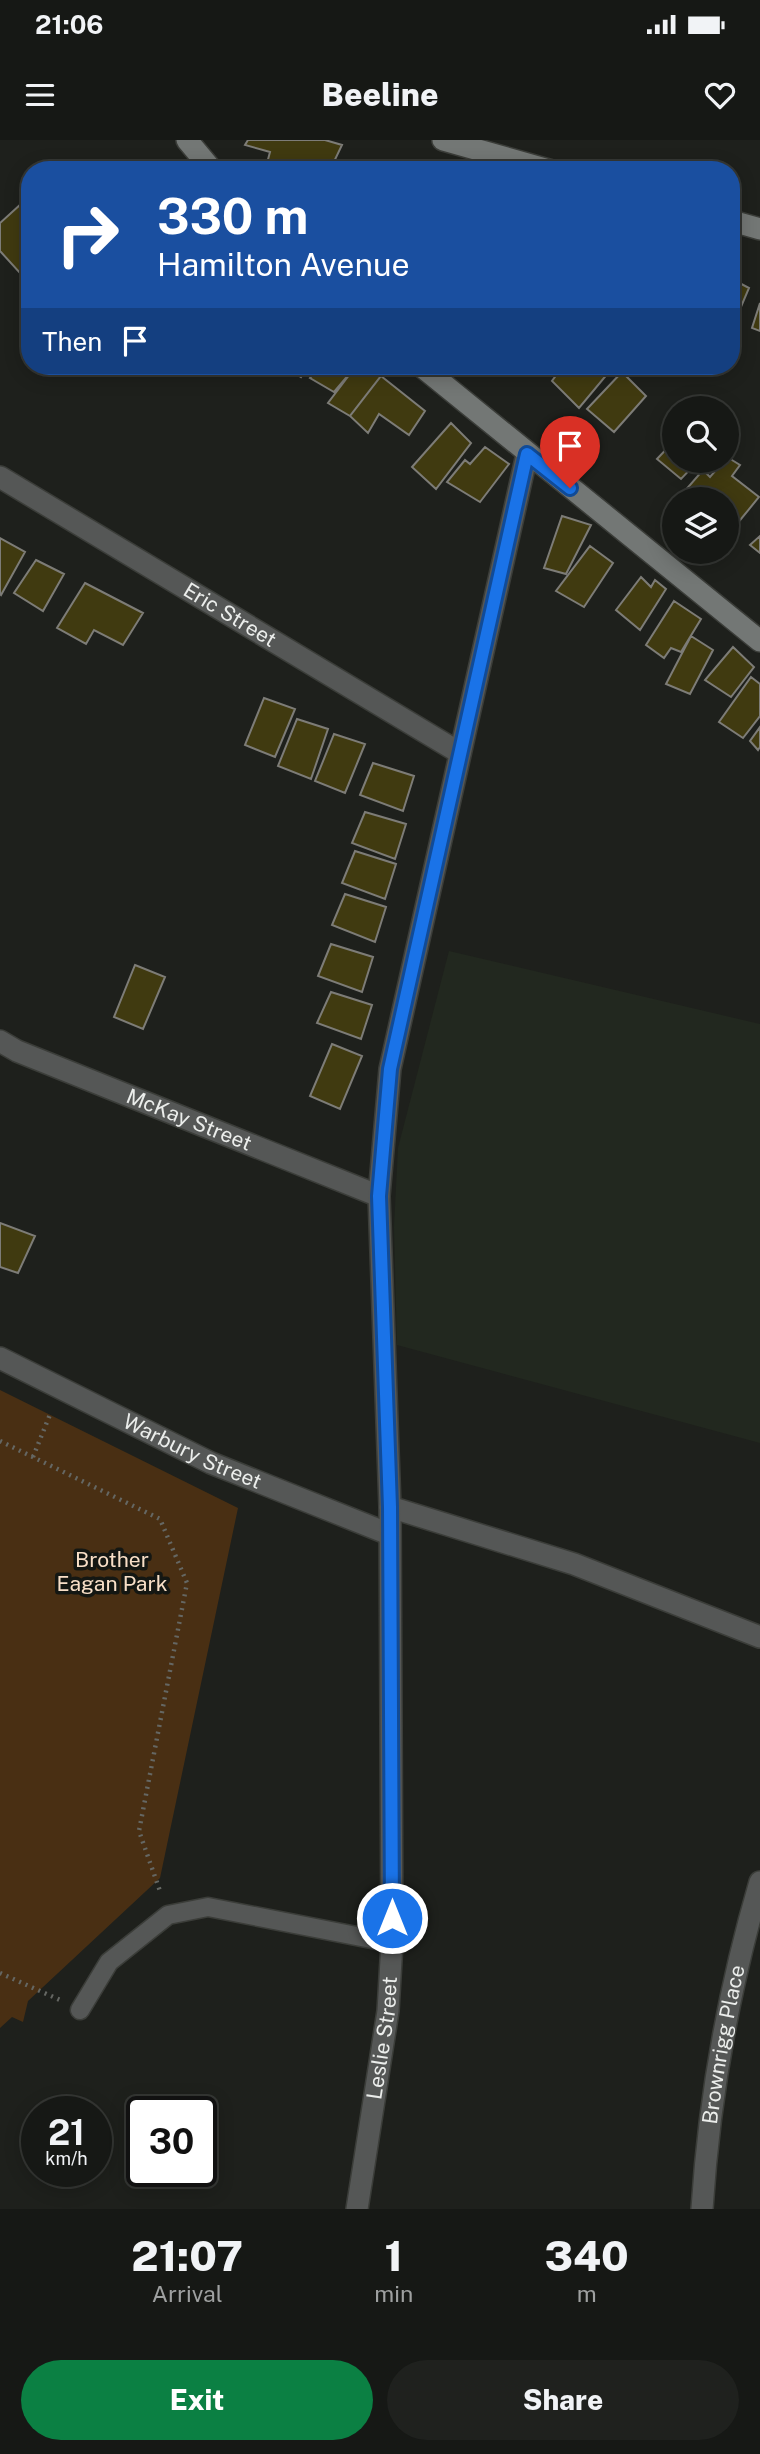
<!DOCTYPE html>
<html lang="en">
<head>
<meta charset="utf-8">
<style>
	body { margin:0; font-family:"Public Sans",sans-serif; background:#1f211e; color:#f1f3f6; height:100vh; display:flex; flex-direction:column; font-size:26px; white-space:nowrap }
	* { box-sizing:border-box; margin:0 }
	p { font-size:23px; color:#9ea0a0 }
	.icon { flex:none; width:38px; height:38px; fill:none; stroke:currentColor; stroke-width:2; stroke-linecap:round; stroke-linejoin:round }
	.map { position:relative; height:2069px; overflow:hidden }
	.sheet { display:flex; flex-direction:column; background:#161815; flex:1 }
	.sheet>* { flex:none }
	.guide { position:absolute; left:21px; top:21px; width:719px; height:214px; border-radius:28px; box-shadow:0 4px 18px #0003,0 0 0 2px #353734; background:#1a4fa0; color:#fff; overflow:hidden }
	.fabs { position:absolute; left:662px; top:256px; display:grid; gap:14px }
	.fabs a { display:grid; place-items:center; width:77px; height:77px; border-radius:50%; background:#161815; box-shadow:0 4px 18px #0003,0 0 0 2px #353734; font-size:35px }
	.speed { position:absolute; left:21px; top:1956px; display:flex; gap:14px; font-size:35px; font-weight:700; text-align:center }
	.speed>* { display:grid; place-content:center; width:91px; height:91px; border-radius:50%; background:#161815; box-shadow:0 4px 18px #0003,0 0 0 2px #353734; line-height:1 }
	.speed small { font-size:18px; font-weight:400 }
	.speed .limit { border:4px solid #111; border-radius:10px; background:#fff; color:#111 }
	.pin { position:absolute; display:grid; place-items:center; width:60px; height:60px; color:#fff; margin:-72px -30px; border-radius:50% 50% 50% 0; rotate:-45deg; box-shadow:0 0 7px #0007 }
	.pin .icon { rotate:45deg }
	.me { position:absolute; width:77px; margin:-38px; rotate:0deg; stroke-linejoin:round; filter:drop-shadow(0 0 5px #0008) }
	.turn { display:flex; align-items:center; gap:24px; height:147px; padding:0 21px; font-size:32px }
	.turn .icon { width:91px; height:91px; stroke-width:2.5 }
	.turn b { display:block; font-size:49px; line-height:60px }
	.then { display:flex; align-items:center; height:66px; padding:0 21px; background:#0003; gap:14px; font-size:26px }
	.eta { display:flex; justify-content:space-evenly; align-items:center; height:119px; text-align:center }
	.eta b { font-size:42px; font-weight:800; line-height:49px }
	.cta { display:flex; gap:14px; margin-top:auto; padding:14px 21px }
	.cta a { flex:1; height:80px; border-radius:42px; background:#0b8043; color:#fff; font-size:28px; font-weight:800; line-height:80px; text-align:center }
	.cta a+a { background:#1f211e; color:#f1f3f6 }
	.status { display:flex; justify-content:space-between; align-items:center; height:49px; padding:0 35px; background:#161815; direction:ltr }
	.status svg { height:19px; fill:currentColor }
	header { display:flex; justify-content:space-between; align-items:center; height:91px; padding:0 21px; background:#161815; font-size:32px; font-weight:800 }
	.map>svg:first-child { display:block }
	.built { fill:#22281f }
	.green { fill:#492f13 }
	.building { fill:#403a10; stroke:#7d7c77; stroke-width:2 }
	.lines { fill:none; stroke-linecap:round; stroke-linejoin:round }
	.lane-casing { stroke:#3b3d39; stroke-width:21 }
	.street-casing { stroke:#3b3d39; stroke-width:24 }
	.secondary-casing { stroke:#3b3d39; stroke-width:24 }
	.path { stroke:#656763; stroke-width:4.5; stroke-dasharray:2 5; stroke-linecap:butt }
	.lane { stroke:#555756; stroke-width:18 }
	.street { stroke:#555756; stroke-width:21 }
	.secondary { stroke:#737775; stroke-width:21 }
	.route-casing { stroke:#114b97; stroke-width:18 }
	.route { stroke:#1a73e8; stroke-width:12 }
	.labels { text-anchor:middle; stroke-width:7; stroke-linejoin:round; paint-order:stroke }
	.street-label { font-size:21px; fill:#ebedeb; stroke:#141713 }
	.park-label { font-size:21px; fill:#f8dfc7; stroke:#141713 }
</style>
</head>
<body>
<div class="status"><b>21:06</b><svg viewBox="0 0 49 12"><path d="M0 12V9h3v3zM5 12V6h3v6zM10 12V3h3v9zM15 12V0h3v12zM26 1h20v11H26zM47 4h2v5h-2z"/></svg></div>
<header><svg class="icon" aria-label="menu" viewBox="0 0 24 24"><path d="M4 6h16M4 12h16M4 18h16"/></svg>Beeline<svg class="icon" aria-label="heart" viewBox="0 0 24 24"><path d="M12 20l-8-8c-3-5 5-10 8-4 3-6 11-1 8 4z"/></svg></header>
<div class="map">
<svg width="760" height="2069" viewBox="0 0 760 2069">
	<rect width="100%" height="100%" fill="#1e201c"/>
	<!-- built -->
	<path class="built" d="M449,811L760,884V1303L397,1205L394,1087L398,1008Z"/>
	<!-- green -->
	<path class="green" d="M0,1250L238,1368L160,1738L28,1861L23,1882L12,1877L0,1888Z"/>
	<!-- building -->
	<path class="building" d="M248,0H325L342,5L330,30H272L266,27L270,12L245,5Z
		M21,64L30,74V144L0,111V83Z
		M732,139L749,148L732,188Z
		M760,163V191L752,188Z
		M284,226H308L301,237Z
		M320,226H356L334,252L310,238Z
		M356,226H368L381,236L350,276L328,263Z
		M563,226H614L579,268L552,241Z
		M622,232L646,256L614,292L587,269Z
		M381,236L425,271L409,295L379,274L368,293L350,276Z
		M451,283L471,303L436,349L412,327Z
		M674,301V320H699L681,339L657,319Z
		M485,307L509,324L480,362L447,342L465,320L470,324Z
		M727,317L740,325L732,336L759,357L732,390L726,385V359H691L683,353L703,330L710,337Z
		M562,376L591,385L566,434L544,428Z
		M760,396V413L750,405Z
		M0,398L25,412L1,455L0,454Z
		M590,406L613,423L584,467L556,451Z
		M36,420L64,434L43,471L14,453Z
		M641,437L651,447L655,440L666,449L640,490L616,470Z
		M85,443L143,473L123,505L94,490L86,504L57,488Z
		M674,461L701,479L681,512L671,508L664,518L646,505Z
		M691,496L713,510L690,554L666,544Z
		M733,507L754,527L731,557L705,540Z
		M751,537L760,544V576L743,598L719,582Z
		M264,558L295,569L275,617L245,605Z
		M297,579L328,589L311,639L278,626Z
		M760,587V607L758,610L750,601Z
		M334,594L365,604L345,653L315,641Z
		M373,623L414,636L403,671L360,655Z
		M365,672L406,684L395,719L352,703Z
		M355,711L396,724L385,759L342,743Z
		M345,754L386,767L375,802L332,785Z
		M331,804L373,817L362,852L318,836Z
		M135,825L165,837L143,889L114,877Z
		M331,852L372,865L361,899L317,883Z
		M332,904L362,916L340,969L310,956Z
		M0,1083L35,1096L18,1133L0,1127Z"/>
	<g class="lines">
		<!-- lane casing -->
		<g class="lane-casing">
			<path id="lane" d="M80,1870L109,1822L168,1775L208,1767L392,1803"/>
		</g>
		<!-- street casing -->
		<g class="street-casing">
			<g id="street">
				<path id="s1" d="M0,337L460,613"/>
				<path id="s2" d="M0,901L17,911L379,1056"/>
				<path id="s3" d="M0,1218L211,1323L389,1394"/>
				<path d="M390,1367L574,1424L760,1497"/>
				<path id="s4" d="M357,2069L388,1871L392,1803L390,1367L379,1056L390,929L527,314"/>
				<path id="s5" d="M702,2069C709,1959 729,1848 760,1742"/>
			</g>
		</g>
		<!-- secondary casing -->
		<g class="secondary-casing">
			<path id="secondary" d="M187,0L212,30
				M443,0L549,30
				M732,81L760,89
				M421,226L760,501"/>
		</g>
		<!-- path -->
		<path class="path" d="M0,1301L160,1379L187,1443L139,1691L161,1754
			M33,1317L51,1272
			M0,1833L60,1860"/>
		<!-- lane -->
		<use href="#lane" class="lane"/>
		<!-- street -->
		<use href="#street" class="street"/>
		<!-- secondary -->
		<use href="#secondary" class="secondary"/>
	</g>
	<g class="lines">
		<!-- route casing -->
		<g class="route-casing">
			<path id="route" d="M392,1778L390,1367L379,1056L390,929L527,314L570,348"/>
		</g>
		<!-- route -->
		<use href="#route" class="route"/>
	</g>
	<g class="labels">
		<!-- street labels -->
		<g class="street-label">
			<text dy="7" stroke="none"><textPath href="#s1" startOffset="268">Eric Street</textPath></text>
			<text dy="7" stroke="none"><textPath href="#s2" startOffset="205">McKay Street</textPath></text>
			<text dy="7" stroke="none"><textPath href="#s3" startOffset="214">Warbury Street</textPath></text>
			<text dy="7" stroke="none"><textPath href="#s4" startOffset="173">Leslie Street</textPath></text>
			<text dy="7" stroke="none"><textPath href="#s5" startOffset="166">Brownrigg Place</textPath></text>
		</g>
		<!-- park labels -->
		<g class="park-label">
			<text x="112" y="1427">Brother<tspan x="112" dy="24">Eagan Park</tspan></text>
		</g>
	</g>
</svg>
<div class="fabs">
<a><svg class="icon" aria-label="search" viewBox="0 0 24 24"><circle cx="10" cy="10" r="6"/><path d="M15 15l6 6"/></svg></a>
<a><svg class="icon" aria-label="layers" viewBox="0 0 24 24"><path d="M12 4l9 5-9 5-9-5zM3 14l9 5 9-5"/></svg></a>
</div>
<div class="speed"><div>21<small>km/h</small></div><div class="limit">30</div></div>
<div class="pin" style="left:570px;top:348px;background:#d93025"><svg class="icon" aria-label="arrive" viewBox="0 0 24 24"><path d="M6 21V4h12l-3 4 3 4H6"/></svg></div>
<svg class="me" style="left:392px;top:1778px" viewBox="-20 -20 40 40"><circle r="17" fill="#1a73e8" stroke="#fff" stroke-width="3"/><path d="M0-11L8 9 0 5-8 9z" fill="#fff"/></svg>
<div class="guide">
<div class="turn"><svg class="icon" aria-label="right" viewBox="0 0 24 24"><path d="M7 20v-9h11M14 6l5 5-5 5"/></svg><div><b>330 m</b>Hamilton Avenue</div></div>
<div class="then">Then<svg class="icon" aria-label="arrive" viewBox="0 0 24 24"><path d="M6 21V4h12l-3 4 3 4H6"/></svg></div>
</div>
</div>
<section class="sheet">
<div class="eta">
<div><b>21:07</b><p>Arrival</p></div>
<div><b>1</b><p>min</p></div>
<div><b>340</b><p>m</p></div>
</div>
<div class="cta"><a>Exit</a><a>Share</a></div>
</section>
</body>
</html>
